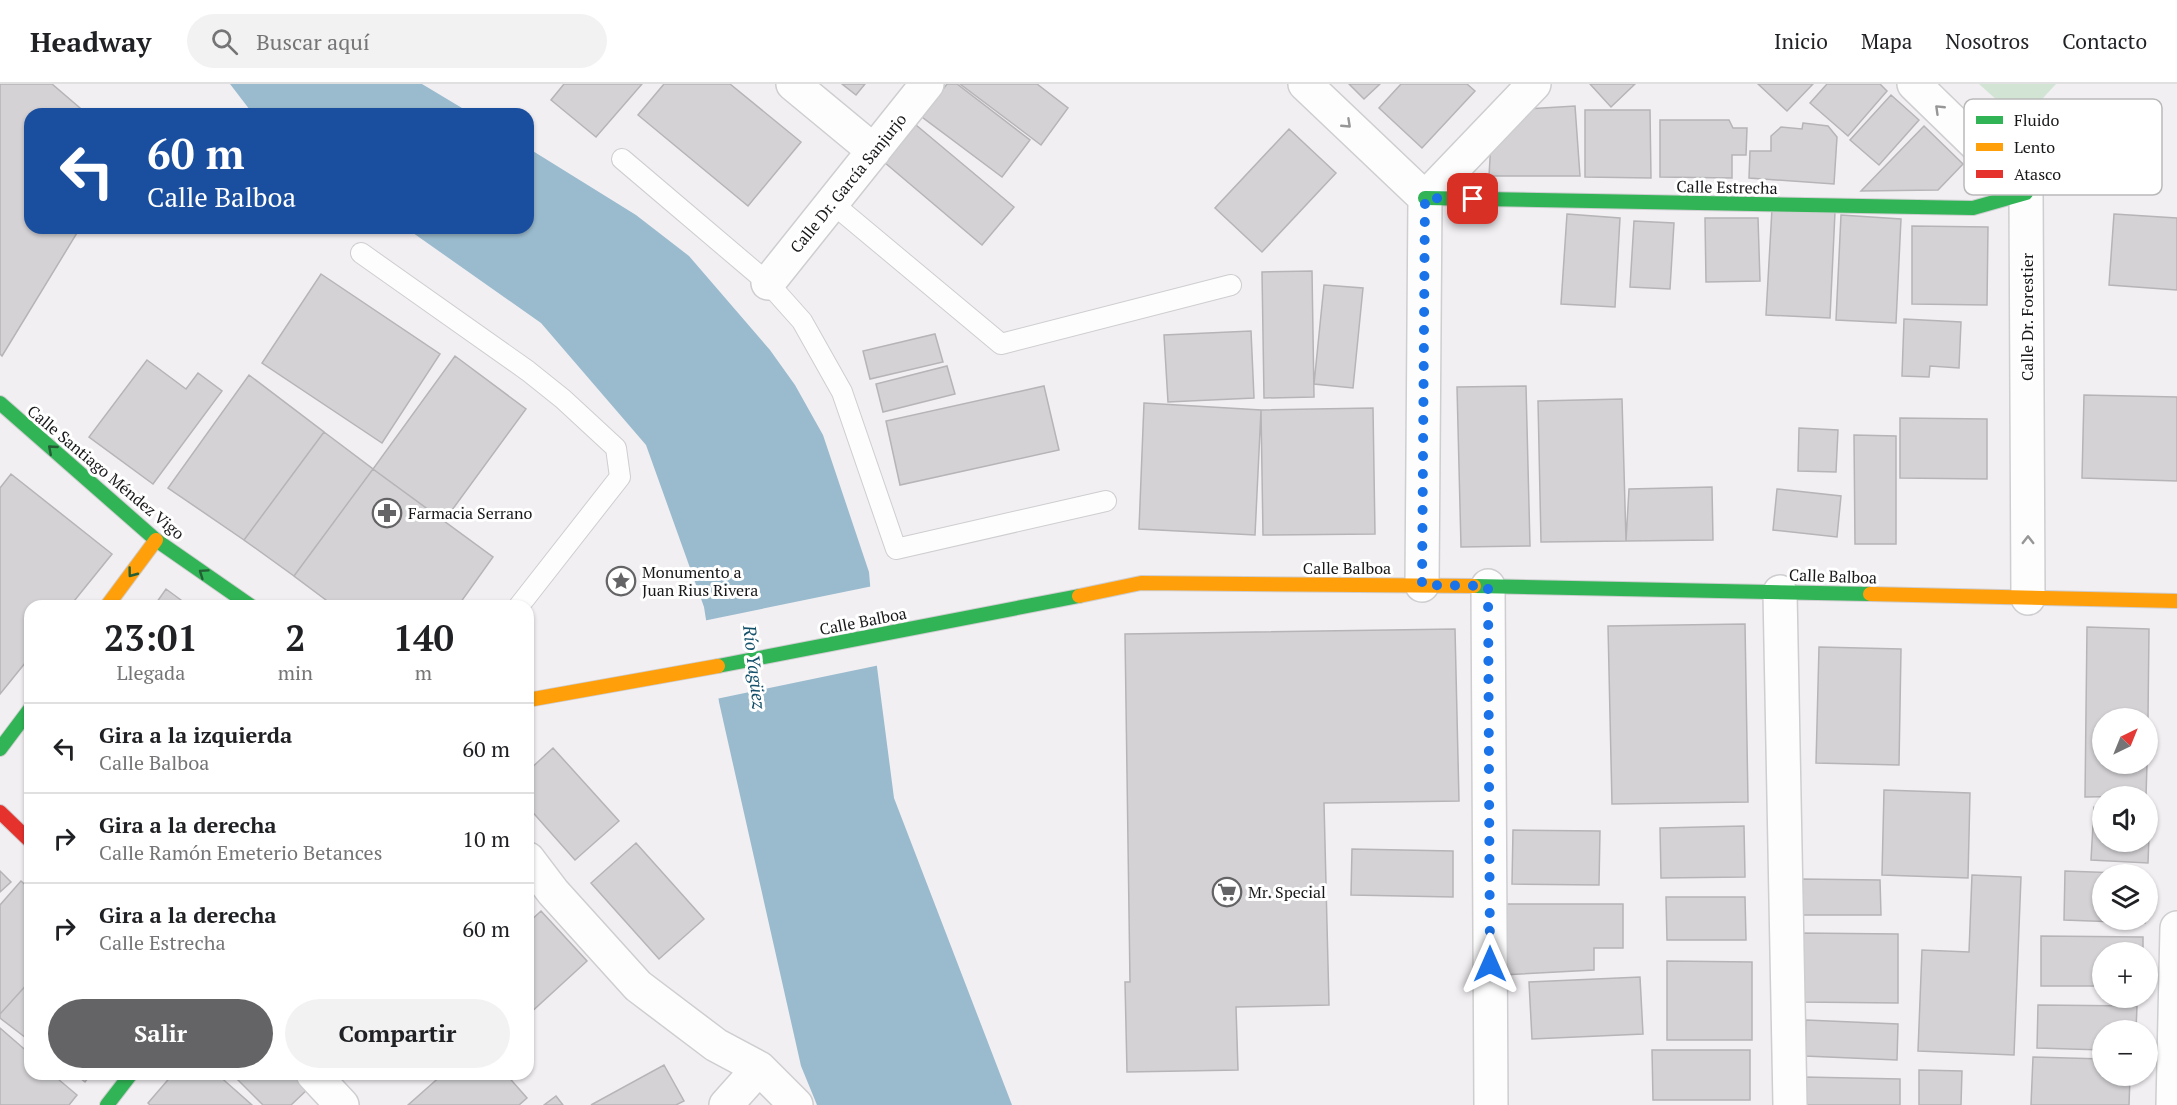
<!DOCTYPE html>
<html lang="es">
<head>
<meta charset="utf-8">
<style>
	body { margin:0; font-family:"PT Serif",serif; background:#f2f2f2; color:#202124; height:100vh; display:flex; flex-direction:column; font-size:22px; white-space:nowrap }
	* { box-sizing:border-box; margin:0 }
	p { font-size:20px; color:#757577 }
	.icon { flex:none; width:33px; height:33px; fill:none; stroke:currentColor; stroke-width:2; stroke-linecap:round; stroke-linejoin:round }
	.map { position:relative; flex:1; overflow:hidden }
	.panel { position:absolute; left:24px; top:516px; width:510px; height:480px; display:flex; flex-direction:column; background:#fff; border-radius:18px; box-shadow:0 2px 4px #0004 }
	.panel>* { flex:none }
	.guide { position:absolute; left:24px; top:24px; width:510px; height:126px; border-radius:18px; box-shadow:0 2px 4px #0004; background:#1a4fa0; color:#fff; overflow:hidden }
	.needle { width:39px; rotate:43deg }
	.controls { position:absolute; left:2092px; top:624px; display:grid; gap:12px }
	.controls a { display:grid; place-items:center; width:66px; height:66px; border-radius:50%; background:#fff; box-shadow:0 2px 4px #0004; font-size:30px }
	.pin { position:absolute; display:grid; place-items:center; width:51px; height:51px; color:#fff; margin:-26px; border-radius:12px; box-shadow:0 3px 9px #0006 }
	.me { position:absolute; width:66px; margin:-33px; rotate:0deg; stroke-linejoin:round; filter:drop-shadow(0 0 4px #0008) }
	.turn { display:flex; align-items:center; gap:21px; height:126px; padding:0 24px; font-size:27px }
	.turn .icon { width:78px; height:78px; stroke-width:2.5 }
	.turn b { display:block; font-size:42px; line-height:51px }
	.eta { display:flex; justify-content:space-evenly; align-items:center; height:102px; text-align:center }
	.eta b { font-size:36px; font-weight:600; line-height:42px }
	.action { display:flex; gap:12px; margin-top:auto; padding:12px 24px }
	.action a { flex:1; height:69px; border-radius:36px; background:#646365; color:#fff; font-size:24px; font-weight:600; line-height:69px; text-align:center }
	.action a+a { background:#f2f2f2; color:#202124 }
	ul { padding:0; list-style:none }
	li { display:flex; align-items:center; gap:18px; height:90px; padding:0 24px; border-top:2px solid #e0e0e0 }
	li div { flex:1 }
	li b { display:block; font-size:22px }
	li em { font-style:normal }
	header { display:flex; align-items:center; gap:36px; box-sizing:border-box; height:84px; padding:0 30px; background:#fff; border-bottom:2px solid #e0e0e0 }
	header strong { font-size:28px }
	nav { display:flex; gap:33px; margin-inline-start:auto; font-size:21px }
	.search { width:420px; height:54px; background:#f2f2f2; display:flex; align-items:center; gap:15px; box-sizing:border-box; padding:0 21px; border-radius:33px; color:#757577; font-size:22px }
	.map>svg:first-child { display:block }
	.green { fill:#d2e5d5 }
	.water { fill:#9abbce }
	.pier { fill:#f2eff3 }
	.building { fill:#d4d2d5; stroke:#b6b4b6; stroke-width:1.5 }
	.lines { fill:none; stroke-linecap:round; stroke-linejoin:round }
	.lane-casing { stroke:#cecdcf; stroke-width:22 }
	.street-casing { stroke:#cecdcf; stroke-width:36 }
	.fast-casing { stroke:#cecdcf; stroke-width:16 }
	.slow-casing { stroke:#cecdcf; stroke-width:16 }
	.jam-casing { stroke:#cecdcf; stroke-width:16 }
	.lane { stroke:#fdfdfd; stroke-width:20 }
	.street { stroke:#fdfdfd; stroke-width:33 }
	.fast { stroke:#30b455; stroke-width:14 }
	.slow { stroke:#ff9f0a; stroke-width:14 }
	.jam { stroke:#e5322d; stroke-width:14 }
	.oneway { stroke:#969696 }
	.oneway2 { stroke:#235e34 }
	.route { stroke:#1a73e8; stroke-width:10; stroke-dasharray:0 18 }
	.labels { text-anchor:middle; stroke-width:6; stroke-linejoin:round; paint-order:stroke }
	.street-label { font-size:16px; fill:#181719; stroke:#fff }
	.poi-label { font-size:16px; fill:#181719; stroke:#fff; text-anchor:start }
	.water-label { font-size:18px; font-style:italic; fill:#13506a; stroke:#fff }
	.key { fill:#fff; stroke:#bab9ba; stroke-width:1.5 }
	.key-label { font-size:16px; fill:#181719 }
</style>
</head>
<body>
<header>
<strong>Headway</strong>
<div class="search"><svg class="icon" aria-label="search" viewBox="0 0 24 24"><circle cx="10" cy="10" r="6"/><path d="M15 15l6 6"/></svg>Buscar aquí</div>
<nav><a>Inicio</a><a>Mapa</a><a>Nosotros</a><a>Contacto</a></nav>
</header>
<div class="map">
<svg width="2177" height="1021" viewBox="0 0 2177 1021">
	<rect width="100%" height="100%" fill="#f2eff3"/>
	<!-- green -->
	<path class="green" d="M1979,0H2056L2021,38Z"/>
	<!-- water -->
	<path class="water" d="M230,0H422L472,30H253Z
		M528,64L636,131L689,172L770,266L795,301L823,351L869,488L877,583L894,714L1012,1021H817L801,982L719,618L704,523L646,361L541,239L406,144H528Z"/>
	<!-- pier -->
	<path class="pier" d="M873,502L880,581L716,615L703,537Z"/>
	<!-- building -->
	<path class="building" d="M0,0H52L87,30H30V144H80L2,272L0,270Z
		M564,0H642L596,53L551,16Z
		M664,0H730L801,58L748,122L638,31Z
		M842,0H865L856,11Z
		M947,0H957L1030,56L1002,93L922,33Z
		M960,0H1037L1068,24L1041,61Z
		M1349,0H1380L1364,15Z
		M1401,0H1467L1475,7L1422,64L1379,24Z
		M1590,0H1635L1611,23Z
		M1758,0H1813L1787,27Z
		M1827,0H1880L1887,7L1848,52L1810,19Z
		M1891,11L1919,36L1879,81L1850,56Z
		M1575,22L1580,92H1489L1491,57L1526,25Z
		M1585,26H1650L1651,94L1585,93Z
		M1660,36H1729L1733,44H1747L1746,71H1732V94L1660,93Z
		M1803,39L1828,42L1837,53L1834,100L1749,94L1750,67H1771V52L1781,43L1802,45Z
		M916,41L1014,123L982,161L884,78Z
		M1924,42L1963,80L1938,106L1861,107Z
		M1289,45L1336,89L1262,168L1215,124Z
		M1772,125L1835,128L1830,234L1766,231Z
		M1567,130L1620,134L1615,223L1561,220Z
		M2114,130L2177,134V206L2109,201Z
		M1841,131L1901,135L1896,239L1836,236Z
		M1705,134H1758L1760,197L1706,198Z
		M1634,137L1674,139L1670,205L1630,203Z
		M1912,142L1988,143L1987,221L1912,220Z
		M1312,187L1314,313L1264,314L1262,188Z
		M321,190L440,270L382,359L262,279Z
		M1324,201L1363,204L1353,304L1314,300Z
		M1904,235L1961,238L1959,284L1930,282L1929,293L1902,292Z
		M1251,247L1254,314L1168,318L1164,251Z
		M935,250L943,278L870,295L863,267Z
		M455,272L526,325L444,437L373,385Z
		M147,276L186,305L198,289L222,307L153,400L89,353Z
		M947,282L955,310L883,328L876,300Z
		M249,291L324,348L244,456L168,404Z
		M1044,302L1059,366L900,401L886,337Z
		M1526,302L1530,462L1461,463L1457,303Z
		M2084,311L2177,313V397L2082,394Z
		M1622,315L1626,457L1541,458L1538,317Z
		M1144,319L1261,326L1255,451L1139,445Z
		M1373,324L1375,450L1263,451L1261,326Z
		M1900,334L1987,335V395L1900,394Z
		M1799,344L1838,346L1836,388L1798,387Z
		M324,348L373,385L294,492L244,456Z
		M1854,351L1896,352V460H1855Z
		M373,385L493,473L458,522H334L294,492Z
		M11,390L112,470L70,522H30V573L0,610V404Z
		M1712,403L1713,456L1626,457L1629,405Z
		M1777,405L1841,412L1837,453L1773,446Z
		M166,505L189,522H154Z
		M1745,540L1748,718L1612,720L1608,542Z
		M2087,543L2149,545L2148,634H2103V680H2147L2146,712L2085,713Z
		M1455,545L1459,717L1324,719L1329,921L1236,923L1238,986L1127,988L1125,898H1130L1125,550Z
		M1819,563L1901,565L1899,681L1816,679Z
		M553,664L619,737L575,776L528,723V687Z
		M1884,706L1970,709L1968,794L1882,791Z
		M2094,723H2103V758H2148V726H2150L2148,779L2091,776Z
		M1744,742L1745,793L1661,794L1660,744Z
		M1513,746L1600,747L1599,801L1512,800Z
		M636,759L704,835L659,875L591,799Z
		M1352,765L1453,767V813L1351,811Z
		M0,787L11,798L0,808Z
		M2065,787L2147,790H2103V836H2145V839L2064,836Z
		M1972,791L2021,793L2014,971L1918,967L1922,866L1969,868Z
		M1801,795L1880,796L1881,831H1801Z
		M21,797L30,805V897L0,930V821Z
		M1666,813H1745L1746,856H1667Z
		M1501,820H1623V864H1594V886L1502,891Z
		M541,827L587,877L528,931V839Z
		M1800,849L1898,850V919L1800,918Z
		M2041,852L2143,853V868H2103V902H2041Z
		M1667,877L1752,878V956H1667Z
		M1640,893L1643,950L1532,955L1529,898Z
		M30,897V957L0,934V930Z
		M2038,921L2137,922L2136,946H2103V966L2037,964Z
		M1806,936L1898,940L1897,976L1805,972Z
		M0,944L30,970V990H52L77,1011L69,1021H0Z
		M1652,966H1750V1016H1653Z
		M2033,973L2103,975V992H2130L2129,1021H2031Z
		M664,981L684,1017L676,1021H591Z
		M1919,986L1962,987L1961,1021H1919Z
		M75,990H91L85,998Z
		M173,990H217L252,1021H150L148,1019Z
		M232,990H298L310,1003L291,1021H263Z
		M443,990H506L527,1014L519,1021H408Z
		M1804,993L1900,995V1021H1803Z
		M556,1012L563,1021H544Z"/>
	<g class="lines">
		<!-- lane casing -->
		<g class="lane-casing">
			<path id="lane" d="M622,75L768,199L802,237L842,308L896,465L1106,417
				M832,119L1001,260L1231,201
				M361,169L528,287L563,315L616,364L620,393L519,522"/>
		</g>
		<!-- street casing -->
		<g class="street-casing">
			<path id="street" d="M793,0L874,67
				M1305,0L1425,114L1422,501
				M1914,0L2026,109L2028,514
				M1425,114L1534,0
				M768,199L927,0
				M1488,502L1491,1021
				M1780,508L1790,1021
				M528,775L553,808L638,902L716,961L759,984L796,1021
				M313,990L342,1021
				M726,1021L759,984
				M2173,1021L2177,844"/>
		</g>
		<!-- fast casing -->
		<g class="fast-casing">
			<path id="fast" d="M1425,114L1973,124L2026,109
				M0,319L156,456L251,522
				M1474,502L1870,510
				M718,582L1079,512
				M0,665L30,625
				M107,1021L131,990"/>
		</g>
		<!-- slow casing -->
		<g class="slow-casing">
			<path id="slow" d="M1870,510L2177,517
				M1079,512L1141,499L1474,502
				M107,522L156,456
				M528,616L718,582"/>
		</g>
		<!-- jam casing -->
		<g class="jam-casing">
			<path id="jam" d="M0,728L30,757"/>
		</g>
		<!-- lane -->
		<use href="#lane" class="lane"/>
		<!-- street -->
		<use href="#street" class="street"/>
		<!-- fast -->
		<use href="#fast" class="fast"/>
		<!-- slow -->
		<use href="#slow" class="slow"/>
		<!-- jam -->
		<use href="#jam" class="jam"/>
	</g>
	<!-- one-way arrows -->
	<defs><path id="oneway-chevron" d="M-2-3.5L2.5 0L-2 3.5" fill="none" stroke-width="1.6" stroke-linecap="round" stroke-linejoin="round" transform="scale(1.5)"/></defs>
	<g class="oneway">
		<use href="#oneway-chevron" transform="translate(1939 25) rotate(-136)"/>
		<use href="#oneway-chevron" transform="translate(1347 40) rotate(43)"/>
		<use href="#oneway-chevron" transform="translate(2028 456) rotate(-90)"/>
	</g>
	<g class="oneway2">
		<use href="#oneway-chevron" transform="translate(52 365) rotate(-139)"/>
		<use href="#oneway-chevron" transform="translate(132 489) rotate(127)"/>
		<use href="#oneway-chevron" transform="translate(203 489) rotate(-145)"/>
	</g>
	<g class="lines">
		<!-- route -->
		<path class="route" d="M1473,115L1425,114L1422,501L1488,502L1490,880"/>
	</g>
	<!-- icons -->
	<defs>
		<g id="pharmacy-ring" transform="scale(1.5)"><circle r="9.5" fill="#fff" stroke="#646365" stroke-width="1.5"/><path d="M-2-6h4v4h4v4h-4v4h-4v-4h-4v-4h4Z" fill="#646365"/></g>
		<g id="sight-ring" transform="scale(1.5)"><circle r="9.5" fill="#fff" stroke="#646365" stroke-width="1.5"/><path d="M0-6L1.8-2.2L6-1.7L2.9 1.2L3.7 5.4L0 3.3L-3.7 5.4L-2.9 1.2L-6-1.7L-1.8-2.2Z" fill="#646365"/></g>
		<g id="supermarket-ring" transform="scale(1.5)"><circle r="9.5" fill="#fff" stroke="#646365" stroke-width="1.5"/><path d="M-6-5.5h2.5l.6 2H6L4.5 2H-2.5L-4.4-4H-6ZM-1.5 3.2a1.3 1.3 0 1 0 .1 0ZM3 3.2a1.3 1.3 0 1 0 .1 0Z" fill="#646365"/></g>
	</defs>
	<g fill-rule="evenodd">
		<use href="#pharmacy-ring" x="387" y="429"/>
		<use href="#sight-ring" x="621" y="497"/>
		<use href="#supermarket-ring" x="1227" y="808"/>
	</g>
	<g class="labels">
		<!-- street labels -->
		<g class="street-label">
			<text transform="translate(848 99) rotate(-51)" y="6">Calle Dr. García Sanjurjo</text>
			<text transform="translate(1727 103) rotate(1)" y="6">Calle Estrecha</text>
			<text transform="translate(2027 233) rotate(-90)" y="6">Calle Dr. Forestier</text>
			<text transform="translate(106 388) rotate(40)" y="6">Calle Santiago Méndez Vigo</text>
			<text x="1347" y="490">Calle Balboa</text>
			<text transform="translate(1833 492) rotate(2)" y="6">Calle Balboa</text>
			<text transform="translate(863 537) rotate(-11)" y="6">Calle Balboa</text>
		</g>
		<!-- poi labels -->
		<g class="poi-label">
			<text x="408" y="435">Farmacia Serrano</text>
			<text x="642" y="494">Monumento a<tspan x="642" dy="18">Juan Rius Rivera</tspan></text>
			<text x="1248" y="814">Mr. Special</text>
		</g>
		<!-- water labels -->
		<g class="water-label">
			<text transform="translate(754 583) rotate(83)" y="6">Río Yagüez</text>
		</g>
	</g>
	<!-- legend -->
	<rect x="1964" y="15" width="198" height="96" rx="9" class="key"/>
	<rect x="1976" y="32" width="27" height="8" fill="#30b455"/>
	<rect x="1976" y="59" width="27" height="8" fill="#ff9f0a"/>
	<rect x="1976" y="86" width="27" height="8" fill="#e5322d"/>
	<g class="key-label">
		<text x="2014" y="42">Fluido</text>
		<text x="2014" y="69">Lento</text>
		<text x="2014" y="96">Atasco</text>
	</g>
</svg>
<div class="controls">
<a><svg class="needle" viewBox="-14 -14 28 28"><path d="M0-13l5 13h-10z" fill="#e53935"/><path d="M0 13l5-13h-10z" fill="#757577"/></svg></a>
<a><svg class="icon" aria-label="sound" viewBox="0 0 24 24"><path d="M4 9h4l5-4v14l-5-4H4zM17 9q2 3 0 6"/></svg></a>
<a><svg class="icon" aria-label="layers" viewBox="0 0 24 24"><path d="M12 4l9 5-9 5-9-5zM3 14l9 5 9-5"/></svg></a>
<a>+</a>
<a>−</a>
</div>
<div class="pin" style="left:1473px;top:115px;background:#d93025"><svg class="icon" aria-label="arrive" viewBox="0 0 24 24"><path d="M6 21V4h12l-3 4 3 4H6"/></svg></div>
<svg class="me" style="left:1490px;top:880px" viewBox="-20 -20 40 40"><path d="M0-17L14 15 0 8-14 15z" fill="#1a73e8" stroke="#fff" stroke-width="4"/></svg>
<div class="guide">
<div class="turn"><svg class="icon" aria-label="left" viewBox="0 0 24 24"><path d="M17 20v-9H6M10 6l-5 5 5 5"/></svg><div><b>60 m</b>Calle Balboa</div></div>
</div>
<section class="panel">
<div class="eta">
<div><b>23:01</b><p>Llegada</p></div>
<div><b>2</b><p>min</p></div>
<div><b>140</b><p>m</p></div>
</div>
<ul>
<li><svg class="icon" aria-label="left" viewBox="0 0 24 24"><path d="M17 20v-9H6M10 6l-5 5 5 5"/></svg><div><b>Gira a la izquierda</b><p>Calle Balboa</p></div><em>60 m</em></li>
<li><svg class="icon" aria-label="right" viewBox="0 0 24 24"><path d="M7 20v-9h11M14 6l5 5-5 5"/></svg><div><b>Gira a la derecha</b><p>Calle Ramón Emeterio Betances</p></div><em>10 m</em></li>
<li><svg class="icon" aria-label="right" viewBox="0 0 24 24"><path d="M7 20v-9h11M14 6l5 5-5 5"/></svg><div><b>Gira a la derecha</b><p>Calle Estrecha</p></div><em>60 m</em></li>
</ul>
<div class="action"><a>Salir</a><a>Compartir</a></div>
</section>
</div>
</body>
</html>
